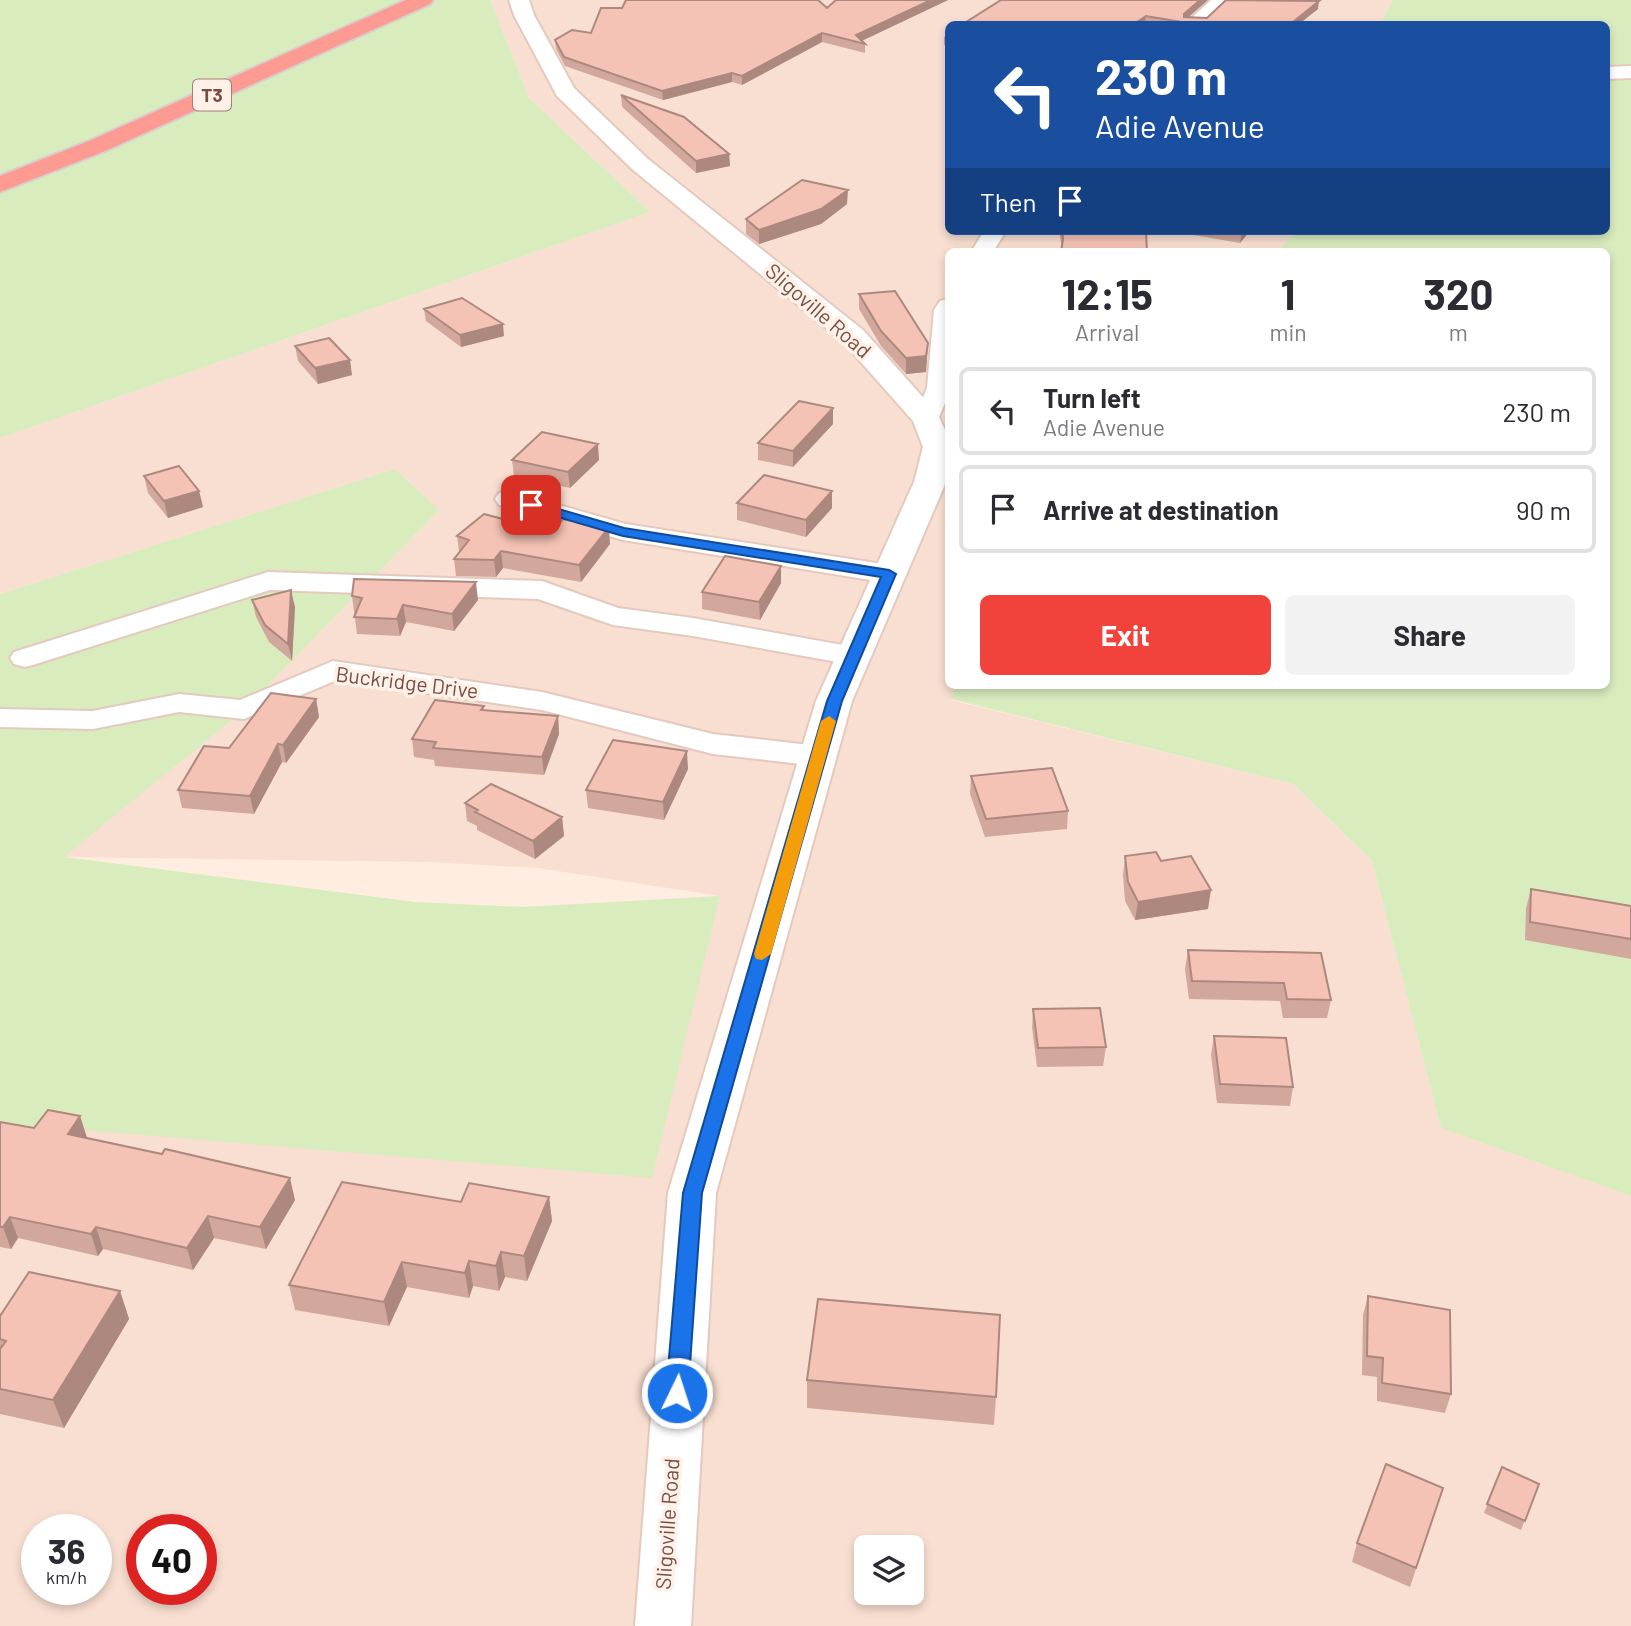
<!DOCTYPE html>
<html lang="en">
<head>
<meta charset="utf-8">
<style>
	body { margin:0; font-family:Barlow,sans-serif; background:#f2f2f3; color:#2b2b33; height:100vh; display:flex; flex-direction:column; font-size:26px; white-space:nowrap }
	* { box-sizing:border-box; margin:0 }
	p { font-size:23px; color:#7c7c81 }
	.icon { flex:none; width:38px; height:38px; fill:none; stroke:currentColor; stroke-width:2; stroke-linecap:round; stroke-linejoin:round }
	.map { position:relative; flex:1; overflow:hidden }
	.details { position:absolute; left:945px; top:248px; width:665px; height:441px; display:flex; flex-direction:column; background:#fff; border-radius:10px; box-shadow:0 4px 10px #0003 }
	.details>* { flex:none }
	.guide { position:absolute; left:945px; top:21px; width:665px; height:214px; border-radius:10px; box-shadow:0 4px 10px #0003; background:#1a4fa0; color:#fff; overflow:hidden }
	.controls { position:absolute; left:854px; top:1535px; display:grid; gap:14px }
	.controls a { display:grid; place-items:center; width:70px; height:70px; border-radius:10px; background:#fff; box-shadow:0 4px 10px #0003; font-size:35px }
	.speed { position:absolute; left:21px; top:1514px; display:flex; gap:14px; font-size:35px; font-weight:700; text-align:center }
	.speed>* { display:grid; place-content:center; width:91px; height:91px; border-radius:50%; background:#fff; box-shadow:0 4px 10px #0003; line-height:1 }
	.speed small { font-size:18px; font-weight:400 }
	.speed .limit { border:10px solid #d22; background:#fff; color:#111 }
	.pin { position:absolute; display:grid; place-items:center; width:60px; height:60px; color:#fff; margin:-30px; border-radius:14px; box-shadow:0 4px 10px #0006 }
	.me { position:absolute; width:77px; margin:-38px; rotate:4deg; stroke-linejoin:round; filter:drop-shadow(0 0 5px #0008) }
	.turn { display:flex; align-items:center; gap:24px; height:147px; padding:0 35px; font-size:32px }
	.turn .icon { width:91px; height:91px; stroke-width:2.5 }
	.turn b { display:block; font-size:49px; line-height:60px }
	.then { display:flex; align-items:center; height:66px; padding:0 35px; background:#0003; gap:14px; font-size:26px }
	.eta { display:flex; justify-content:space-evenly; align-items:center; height:119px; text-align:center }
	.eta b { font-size:42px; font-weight:700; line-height:49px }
	.cta { display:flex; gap:14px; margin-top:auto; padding:14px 35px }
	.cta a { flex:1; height:80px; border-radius:10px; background:#f1423b; color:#fff; font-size:28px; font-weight:700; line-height:80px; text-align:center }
	.cta a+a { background:#f2f2f3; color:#2b2b33 }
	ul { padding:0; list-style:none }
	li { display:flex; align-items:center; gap:21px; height:88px; margin:0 14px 10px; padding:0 21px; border:4px solid #e1e1e2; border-radius:10px }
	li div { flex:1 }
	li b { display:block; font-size:26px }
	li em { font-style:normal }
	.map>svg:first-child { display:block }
	.residential { fill:#f8dfd1; fill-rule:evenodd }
	.green { fill:#d9ecbe }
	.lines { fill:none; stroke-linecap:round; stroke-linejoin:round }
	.minor-casing { stroke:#e4c9be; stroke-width:4 }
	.tertiary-casing { stroke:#e4c9be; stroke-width:4 }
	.motorway-casing { stroke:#d9cdcb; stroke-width:4 }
	.minor { fill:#fff; fill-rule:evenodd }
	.tertiary { fill:#fff; fill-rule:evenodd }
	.motorway { fill:#fd9a92; fill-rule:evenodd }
	.wall { fill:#d3a89c }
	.shaded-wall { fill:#ac887f }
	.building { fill:#f5c3b5; stroke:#ac887f; stroke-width:2 }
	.route { fill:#1a73e8; stroke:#114b97; stroke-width:2 }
	.slow { fill:#f59e0b }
	.labels { text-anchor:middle; stroke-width:7; stroke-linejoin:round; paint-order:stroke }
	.shield { fill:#fff1e7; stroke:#9f7f76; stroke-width:2 }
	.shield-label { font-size:19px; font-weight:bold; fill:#764e45 }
	.street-label { font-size:21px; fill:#764e45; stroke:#fff1e7 }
</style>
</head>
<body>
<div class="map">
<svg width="1631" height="1626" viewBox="0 0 1631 1626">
	<rect width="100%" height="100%" fill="#feede0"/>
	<!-- residential -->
	<path class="residential" d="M490,0H1393L1380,24H948V231H1297L1276,252H948V686H955L951,700L1293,784L1372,861L1441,1128L1631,1196V1626H0V1123L720,896L538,868L431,862L63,857L244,710L439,510L395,469L0,594V438L650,212L529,98ZM37,1530H96V1589H37ZM142,1530H201V1589H142ZM866,1547H912V1592H866Z"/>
	<!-- green -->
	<path class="green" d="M0,0H490L529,98L650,212L0,438Z
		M1393,0H1631V1196L1441,1128L1372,861L1293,784L951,699L955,686H1606V252H1276L1297,231H1606V24H1380Z
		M395,469L439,510L244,710L64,857L415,902L523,907L720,896L652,1178L0,1123V594Z"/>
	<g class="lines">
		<!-- minor casing -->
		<g class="minor-casing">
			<path id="minor" d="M1211,0H1231L1204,24H1185Z
				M1631,66V78L1606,79V67Z
				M984,231H1006L993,252H971Z
				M948,299V396L936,424L927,427L918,424L914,419L927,388L934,310L940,301Z
				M509,491L626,524L889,565L899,568L903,574L899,580L889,583L623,540L499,505L495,499L499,493Z
				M268,572L542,581L618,608L693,618L854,647L865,650L869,656L865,662L854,665L693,636L613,625L538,599L270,590L36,664L25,667L14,664L10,658L14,652Z
				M333,661L542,692L713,734L818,746L829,749L834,756L829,763L818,766L713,754L542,710L337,680L244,719L179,712L93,729L0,727V709L93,711L179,694L240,700Z"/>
		</g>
		<!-- tertiary casing -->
		<g class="tertiary-casing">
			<path id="tertiary" d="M509,0H529L534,15L574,88L648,159L863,330L937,413L948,436L946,482L852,701L716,1193L691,1626H635L668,1193L816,701L914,482L923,447L913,421L843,342L632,169L557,96L514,15Z"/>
		</g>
		<!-- motorway casing -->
		<g class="motorway-casing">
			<path id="motorway" d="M406,0H433L430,4L105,151L0,192V176L89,141Z"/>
		</g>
		<!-- minor -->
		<use href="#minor" class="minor"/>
		<!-- tertiary -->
		<use href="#tertiary" class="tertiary"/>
		<!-- motorway -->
		<use href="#motorway" class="motorway"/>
	</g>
	<!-- wall -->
	<path class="wall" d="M836,0H948L862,41L865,44V53L822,42L742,85L732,82L663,100L565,66L556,49L555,40L591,33L622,8H827Z
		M1208,0L1188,17L1207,18L1318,9L1300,23L1301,24H963Z
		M948,34V46L944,45V37Z
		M621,95L729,154L730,166L696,173L622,107Z
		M847,204L821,224L759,244L746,234V219Z
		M1059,231H1146L1062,248Z
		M1170,231H1250L1240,243Z
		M859,294L928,343L926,372L906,374L881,346L859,309Z
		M424,309L504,336L461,347L426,321Z
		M295,346L352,375L318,384L298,361Z
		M833,424L793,467L758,460V443Z
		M512,460H599L570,488L514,476Z
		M144,476L199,491L203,507L168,518L148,493Z
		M737,503L832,508L806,537L737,520Z
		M552,532L610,544L581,582L503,568L496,577L456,576L454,559L459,552L457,536Z
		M781,583L760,620L702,609V592Z
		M352,596L478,600L454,631L406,622L400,636L357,634Z
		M252,600L295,607L292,661L269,642L256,617Z
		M316,699L319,717L286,763L282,762L254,814L182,808L178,790L229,748Z
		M484,706V710L558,716L559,734L544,775L435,766L434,760L414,757L412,739Z
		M688,769L664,820L588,808L586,790Z
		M971,776L1068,811L1067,829L985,837L970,794Z
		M465,803L562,817L564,836L535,859L477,830V826L467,821Z
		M1125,856L1161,861L1208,909L1135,920L1125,901L1123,875Z
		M1531,889L1631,906V959L1525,940L1526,908Z
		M1188,950L1331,1000L1327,1018H1283L1280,1001L1189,999L1185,969Z
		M1033,1009L1106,1047L1103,1066L1037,1067L1032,1028Z
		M1214,1036L1293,1087L1290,1106L1217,1103L1211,1055Z
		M80,1116L87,1138L295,1200L266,1249L214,1238L193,1270L103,1249L98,1256L18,1238L11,1249L0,1247V1122L34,1128Z
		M549,1197L552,1221L527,1281L505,1277L499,1291L473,1286L469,1298L407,1287L389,1326L295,1310L289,1285L461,1202Z
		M120,1291L129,1319L64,1428L0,1414V1316Z
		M1368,1296L1451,1394L1445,1413L1377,1401V1377L1362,1375L1363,1315Z
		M807,1380L996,1397L994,1425L807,1408Z
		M1502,1467L1539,1484L1521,1530L1484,1513Z
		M1443,1488L1410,1587L1352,1562L1357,1543Z"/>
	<!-- shaded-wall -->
	<path class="shaded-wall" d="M931,0H948L859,42L856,35Z
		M1200,0H1208L1183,22L1184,14Z
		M1319,1L1318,9L1299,24L1293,22Z
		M1146,16L1145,24H1134Z
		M822,33V42L742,85V76Z
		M732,73V82L663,100L662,91Z
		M729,154L730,166L696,173V161Z
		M848,190L847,204L821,224L759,244V230Z
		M1242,231H1250L1240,243Z
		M503,324L504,336L461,347L460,335Z
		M928,343L926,372L906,374V358Z
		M350,360L352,375L318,384L315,368Z
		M833,408V424L793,467V451Z
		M598,444L599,460L570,488L568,472Z
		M199,491L203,507L168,518L164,501Z
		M832,491V508L806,537V520Z
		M609,527L610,544L581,582L579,565Z
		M501,551L503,568L496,577L494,560Z
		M781,566V583L760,620L759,602Z
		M476,582L478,600L454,631L452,614Z
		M291,590L295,607L292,661L288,644Z
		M403,605L406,622L400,636L397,619Z
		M316,699L319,717L286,763L283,745Z
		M558,716L559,734L544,775L542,757Z
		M278,744L282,762L254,814L250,796Z
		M687,751L688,769L664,820L663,802Z
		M562,817L564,836L535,859L533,841Z
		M1211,890L1208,909L1135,920L1138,902Z
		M80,1116L87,1138L75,1156L68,1134Z
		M290,1178L295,1200L266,1249L260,1227Z
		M549,1197L552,1221L527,1281L524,1256Z
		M208,1216L214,1238L193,1270L187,1248Z
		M10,1217L18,1238L11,1249L3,1227Z
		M96,1227L103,1249L98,1256L91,1234Z
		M501,1252L505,1277L499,1291L496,1266Z
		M469,1261L473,1286L469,1298L465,1273Z
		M402,1262L407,1287L389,1326L384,1302Z
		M120,1291L129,1319L64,1428L53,1400Z"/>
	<!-- building -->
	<path class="building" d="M626,0H818L827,8L836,0H931L856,35L865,44L822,33L742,76L732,73L662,91L564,57L555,40L572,30L591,33L601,8H622Z
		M1001,0H1200L1184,14V17L1207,18L1226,0L1319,1L1293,22L1301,23L1299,24H1193L1146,16L1134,24H963Z
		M621,95L684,117L729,154L696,161Z
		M802,180L848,190L821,209L759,230L746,219Z
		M1062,231H1146L1147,252H1061L1063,239Z
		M895,291L928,343L926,356L906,358L881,331L859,294Z
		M462,298L503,324L460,335L424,309Z
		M329,338L350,360L315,368L295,346Z
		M799,401L833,408L793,451L758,443Z
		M542,432L598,444L568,472L512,460Z
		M179,466L199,491L164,501L144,476Z
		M764,475L832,491L806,520L737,503Z
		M484,514L552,532L563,519L609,527L579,565L501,551L494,560L454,559L469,540L457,536Z
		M725,556L781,566L759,602L702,592Z
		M354,579L476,582L452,614L403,605L397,619L354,617L362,598L352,596Z
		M291,590L288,644L265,625L252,600Z
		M271,693L316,699L283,745L278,744L250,796L178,790L204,746L229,748Z
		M435,700L484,706L481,710L558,716L542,757L433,748L436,742L412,739Z
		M613,740L687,751L663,802L586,790Z
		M1052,768L1068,811L986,819L971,776Z
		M491,784L562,817L533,841L475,812L478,810L465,803Z
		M1156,852L1161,861L1191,856L1211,890L1138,902L1128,882L1125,856Z
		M1531,889L1631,906V939L1530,922Z
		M1188,950L1321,953L1331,1000L1287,999L1284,983L1192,981Z
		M1100,1008L1106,1047L1038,1048L1033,1009Z
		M1214,1036L1286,1038L1293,1087L1220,1084Z
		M48,1110L80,1116L68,1134L162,1154L165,1149L290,1178L260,1227L208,1216L187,1248L96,1227L91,1234L10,1217L3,1227H0V1122L34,1128Z
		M342,1182L461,1202L469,1183L549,1197L524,1256L501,1252L496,1266L469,1261L465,1273L402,1262L384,1302L289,1285Z
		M29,1272L120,1291L53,1400L0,1389V1349L6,1341L0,1339V1316Z
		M1368,1296L1450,1310L1451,1394L1382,1383L1383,1358L1367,1356Z
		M818,1299L1000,1315L996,1397L807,1380Z
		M1386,1464L1443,1488L1416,1568L1357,1543Z
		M1502,1467L1539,1484L1525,1521L1487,1504Z"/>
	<!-- route -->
	<path class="route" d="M531,501L624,528L889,570L896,574L842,701L702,1193L688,1393L684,1399L677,1402L669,1399L666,1393L683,1193L827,701L881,577L623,536L527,508V502Z"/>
	<!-- slow -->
	<path class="slow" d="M829,716L836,721L771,954L762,960L756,959L754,954L821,721Z"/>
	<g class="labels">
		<!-- shield labels -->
		<rect class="shield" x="193" y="79.5" width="38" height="31" rx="5"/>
		<g class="shield-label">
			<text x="212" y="102">T3</text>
		</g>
		<!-- street labels -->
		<g class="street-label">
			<text transform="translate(818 311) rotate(41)" y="7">Sligoville Road</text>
			<text transform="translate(407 683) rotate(7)" y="7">Buckridge Drive</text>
			<text transform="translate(668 1524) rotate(-86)" y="7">Sligoville Road</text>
		</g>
	</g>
</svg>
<div class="controls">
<a><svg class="icon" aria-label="layers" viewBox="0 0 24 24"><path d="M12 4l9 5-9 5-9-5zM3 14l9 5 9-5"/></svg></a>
</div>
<div class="speed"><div>36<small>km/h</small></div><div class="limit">40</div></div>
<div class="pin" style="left:531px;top:505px;background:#d93025"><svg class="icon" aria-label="arrive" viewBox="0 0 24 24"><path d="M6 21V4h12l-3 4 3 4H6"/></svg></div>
<svg class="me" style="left:677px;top:1393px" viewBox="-20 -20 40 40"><circle r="17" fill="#1a73e8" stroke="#fff" stroke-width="3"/><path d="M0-11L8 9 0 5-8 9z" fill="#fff"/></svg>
<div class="guide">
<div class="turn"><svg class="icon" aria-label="left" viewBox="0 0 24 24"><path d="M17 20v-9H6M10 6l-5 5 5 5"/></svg><div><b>230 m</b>Adie Avenue</div></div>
<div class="then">Then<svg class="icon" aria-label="arrive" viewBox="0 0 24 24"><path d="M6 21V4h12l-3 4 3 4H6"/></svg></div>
</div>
<section class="details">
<div class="eta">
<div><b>12:15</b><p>Arrival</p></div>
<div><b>1</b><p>min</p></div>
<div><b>320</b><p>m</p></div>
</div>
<ul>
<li><svg class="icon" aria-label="left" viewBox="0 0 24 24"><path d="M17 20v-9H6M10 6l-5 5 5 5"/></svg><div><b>Turn left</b><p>Adie Avenue</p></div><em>230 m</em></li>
<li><svg class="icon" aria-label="arrive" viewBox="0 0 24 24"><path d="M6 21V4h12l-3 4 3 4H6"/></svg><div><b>Arrive at destination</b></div><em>90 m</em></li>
</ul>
<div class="cta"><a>Exit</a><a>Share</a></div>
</section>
</div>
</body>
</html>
